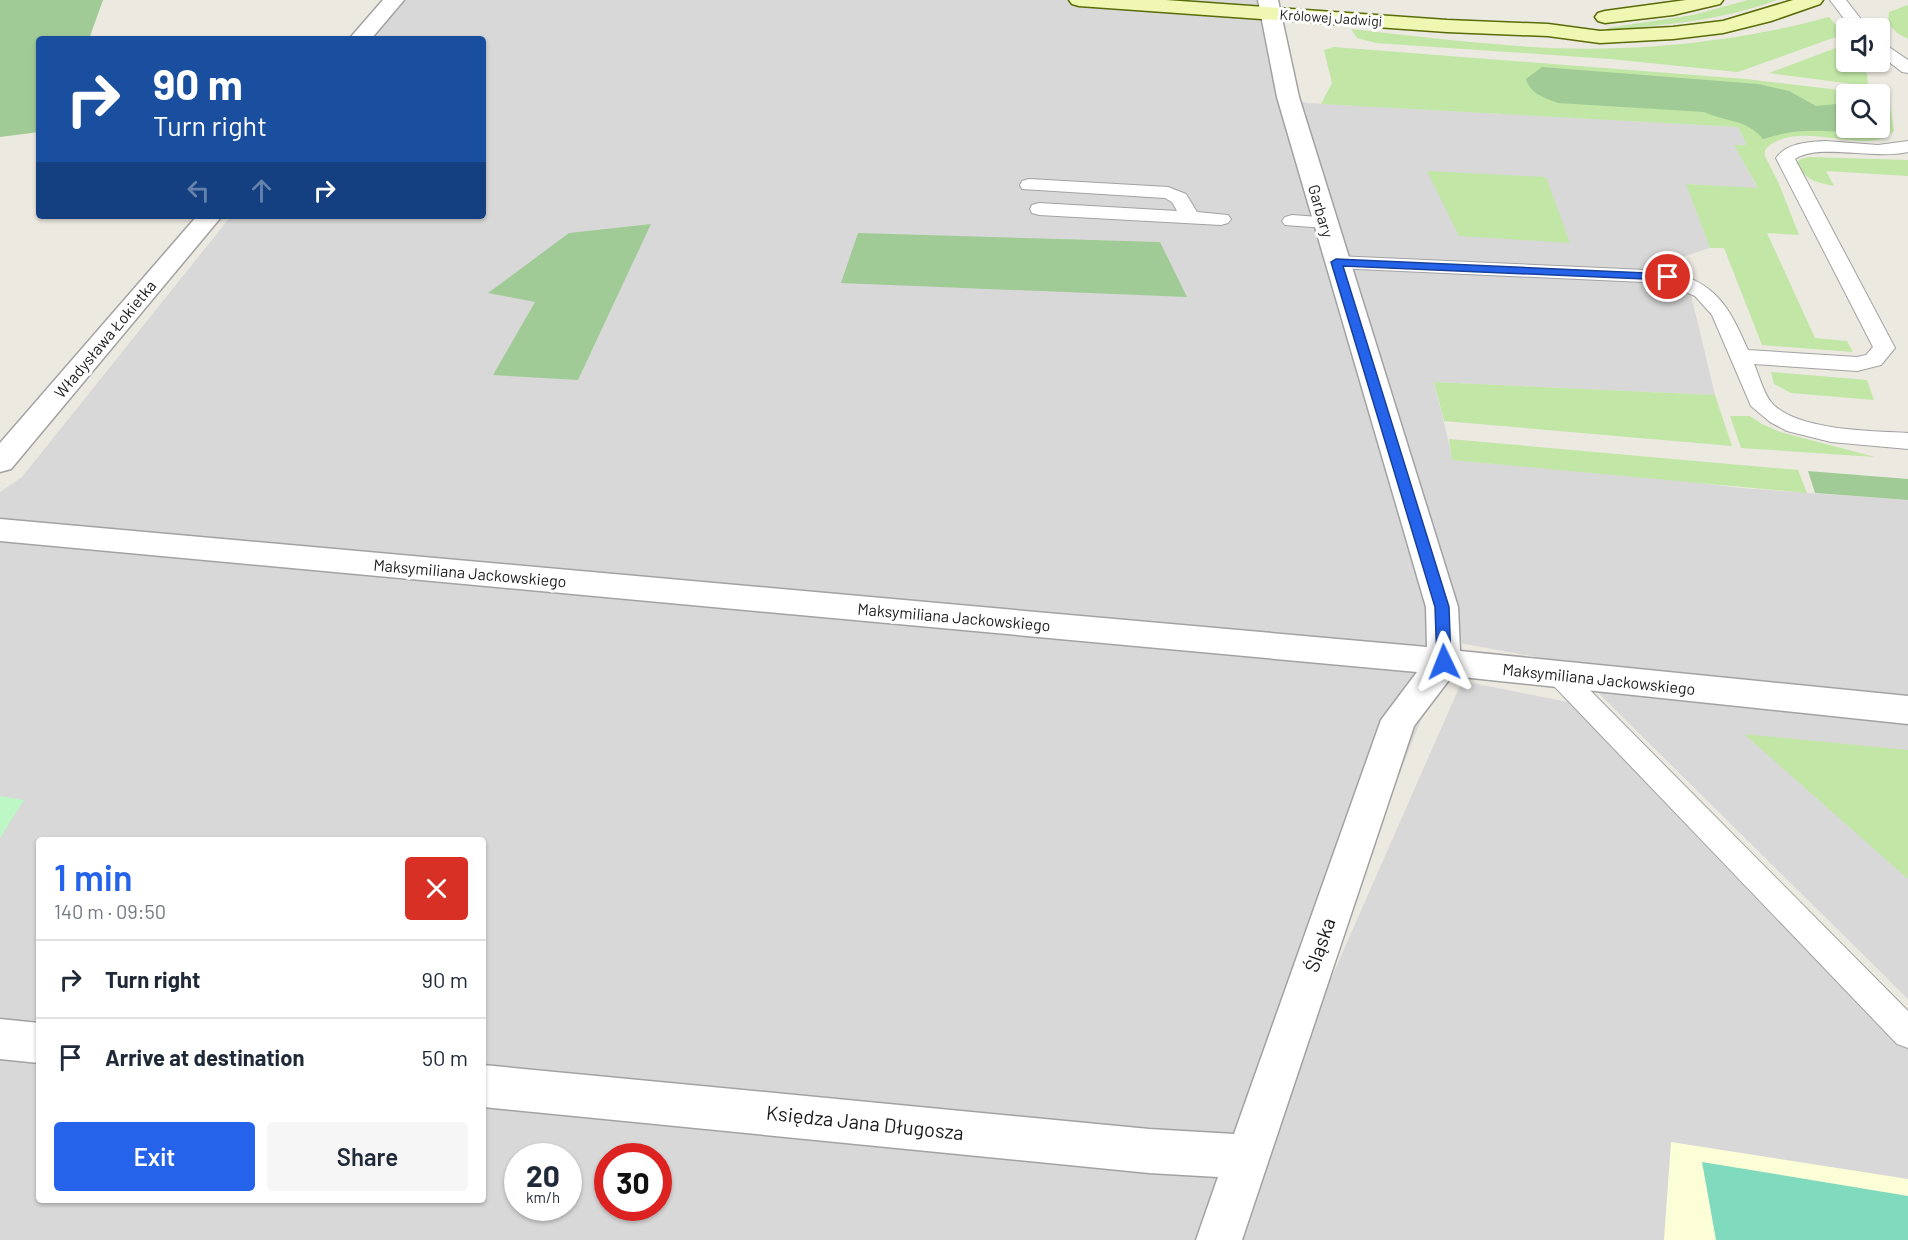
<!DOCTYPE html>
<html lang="en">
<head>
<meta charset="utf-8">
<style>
	body { margin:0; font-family:Barlow,sans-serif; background:#f6f6f7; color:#1f2937; height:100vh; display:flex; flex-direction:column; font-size:22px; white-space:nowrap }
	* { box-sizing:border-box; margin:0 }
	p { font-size:20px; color:#747a83 }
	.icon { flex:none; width:33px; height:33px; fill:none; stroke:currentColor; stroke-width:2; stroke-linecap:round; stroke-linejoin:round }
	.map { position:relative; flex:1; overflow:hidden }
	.drawer { position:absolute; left:36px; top:837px; width:450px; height:366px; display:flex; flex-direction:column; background:#fff; border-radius:6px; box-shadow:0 2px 4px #0004 }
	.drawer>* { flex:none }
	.hud { position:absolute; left:36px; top:36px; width:450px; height:183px; border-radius:6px; box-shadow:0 2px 4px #0004; background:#1a4fa0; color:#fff; overflow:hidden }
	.buttons { position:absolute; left:1836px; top:18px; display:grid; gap:12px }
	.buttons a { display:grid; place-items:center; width:54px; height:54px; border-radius:6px; background:#fff; box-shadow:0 2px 4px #0004; font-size:30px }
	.speed { position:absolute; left:504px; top:1143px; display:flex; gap:12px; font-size:30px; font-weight:700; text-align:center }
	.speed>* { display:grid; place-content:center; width:78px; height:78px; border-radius:50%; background:#fff; box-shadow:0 2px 4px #0004; line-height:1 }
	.speed small { font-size:15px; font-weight:400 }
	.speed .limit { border:9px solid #d22; background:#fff; color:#111 }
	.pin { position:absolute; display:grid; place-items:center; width:51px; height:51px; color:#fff; margin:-26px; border:3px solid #fff; border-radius:50%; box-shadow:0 2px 6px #0007 }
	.me { position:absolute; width:66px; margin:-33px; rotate:358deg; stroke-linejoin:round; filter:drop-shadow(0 0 4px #0008) }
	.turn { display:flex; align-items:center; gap:21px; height:126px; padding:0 18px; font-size:27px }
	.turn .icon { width:78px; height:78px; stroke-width:2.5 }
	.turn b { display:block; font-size:42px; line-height:51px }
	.lanes { display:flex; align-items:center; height:57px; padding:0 18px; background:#0003; justify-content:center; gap:30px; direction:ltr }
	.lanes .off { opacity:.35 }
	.round { display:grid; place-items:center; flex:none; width:63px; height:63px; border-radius:6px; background:#f6f6f7 }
	.head { display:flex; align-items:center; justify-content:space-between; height:102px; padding:0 18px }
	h1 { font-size:36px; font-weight:600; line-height:45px; color:#2563eb }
	.cta { display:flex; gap:12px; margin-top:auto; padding:12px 18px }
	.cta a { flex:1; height:69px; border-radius:6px; background:#2563eb; color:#fff; font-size:24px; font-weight:600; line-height:69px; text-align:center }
	.cta a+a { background:#f6f6f7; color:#1f2937 }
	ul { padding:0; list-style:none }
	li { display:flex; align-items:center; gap:18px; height:78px; padding:0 18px; border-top:2px solid #e0e1e3 }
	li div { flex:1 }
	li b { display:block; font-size:22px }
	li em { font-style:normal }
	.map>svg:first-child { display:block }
	.residential { fill:#d9d8d8; fill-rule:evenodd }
	.education { fill:#fbfed7 }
	.grass { fill:#c1e6a6 }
	.forest { fill:#a1cb96 }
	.park { fill:#bcf7c5 }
	.pitch { fill:#7fdabe }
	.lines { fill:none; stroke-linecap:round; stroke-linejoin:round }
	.lane-casing { stroke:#a2a2a2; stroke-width:2 }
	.street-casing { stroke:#a2a2a2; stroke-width:3 }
	.secondary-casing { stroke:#5a6c08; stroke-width:3 }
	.lane { fill:#fff; fill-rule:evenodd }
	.street { fill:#fff; fill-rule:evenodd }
	.secondary { fill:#eff7b3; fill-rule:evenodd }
	.route { fill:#2563eb; stroke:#184099; stroke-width:1.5 }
	.labels { text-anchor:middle; stroke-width:6; stroke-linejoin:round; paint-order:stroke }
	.far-street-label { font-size:14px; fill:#1b1b1b; stroke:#fff }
	.street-label { font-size:16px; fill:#1b1b1b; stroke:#fff }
	.near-street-label { font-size:20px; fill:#1b1b1b; stroke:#fff }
</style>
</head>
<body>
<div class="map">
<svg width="1908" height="1240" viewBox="0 0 1908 1240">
	<rect width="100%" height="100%" fill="#ece9e0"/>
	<!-- residential -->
	<path class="residential" d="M403,0H1267L1288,96L1307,103L1738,127L1748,146H1735L1758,189L1687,184L1710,248L1682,257L1715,395L1434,382L1453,460L1684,481L1740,488L1908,500V999L1568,663L1460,643L1342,279L1444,662L1214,1240H0V492L22,477L231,216H483V39H372ZM39,840H483V1200H39ZM518,1156H568V1208H518ZM608,1156H658V1208H608Z
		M1462,681L1573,703L1908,1046V1240H1216Z"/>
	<!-- education -->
	<path class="education" d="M1671,1142L1908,1179V1240H1664Z"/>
	<!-- grass -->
	<path class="grass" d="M1748,0H1777C1723,20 1666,25 1610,30L1607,28L1693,15Z
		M1908,5V39L1897,33L1888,23L1889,12Z
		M1829,17L1844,34L1738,72L1610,59L1376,43L1357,38L1351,29C1406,35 1462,42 1518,46C1622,54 1729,44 1829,17Z
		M1841,46L1846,49V62H1860L1867,74L1868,86L1769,73Z
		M1334,47L1746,79L1873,94H1846V128H1880V95L1889,97L1894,131C1868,159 1796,115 1765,150V156L1779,184L1799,235L1767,233L1815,338L1847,341L1853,352L1762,345L1724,248H1710L1686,184L1758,188L1734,145H1747L1738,127L1321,104L1332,83L1324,50Z
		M1809,157L1908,160V176L1826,171L1834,186C1814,182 1807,180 1795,163L1801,159Z
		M1427,171L1546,177L1570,243L1459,236Z
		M1771,372L1867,380L1874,400L1791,393L1774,384Z
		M1434,382L1715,395L1732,446L1444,421Z
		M1730,416H1750L1762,424L1780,432L1875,457L1741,448Z
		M1449,439L1798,470L1807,493L1452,460Z
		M1744,734L1908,750V879Z"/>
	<!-- forest -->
	<path class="forest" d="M0,0H103L89,39H39V132L0,137Z
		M1542,67L1758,84L1789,91L1816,106L1846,103V128H1880V113L1883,123L1881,133L1874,134C1830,133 1807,125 1763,139C1747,119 1726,122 1704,112L1558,103C1545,98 1530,94 1526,79Z
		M651,224L578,380L493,375L535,302L488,293L569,233Z
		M858,233L1160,242L1187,297L841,283Z
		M1808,471L1908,479V500L1815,493Z"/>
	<!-- park -->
	<path class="park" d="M0,796L24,800L0,838Z"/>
	<!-- pitch -->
	<path class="pitch" d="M1702,1162L1908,1196V1240H1716Z"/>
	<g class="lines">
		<!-- lane casing -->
		<g class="lane-casing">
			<path id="lane" d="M1830,0H1846L1868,28H1851Z
				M1880,43L1886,45L1908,60V73L1902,72L1880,55Z
				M1825,141L1878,145L1908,141V152C1875,160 1818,143 1795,159L1895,348L1881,365L1857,371L1754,364C1759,375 1763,392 1771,402C1795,431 1873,431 1908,433V449L1831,442L1787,431L1770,422L1751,406L1712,315L1695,296L1665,283L1336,268L1329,266L1326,262L1329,258L1336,256L1668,271C1717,283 1729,307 1748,350L1857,357L1866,355L1873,347L1776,158C1787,143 1807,142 1825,141Z
				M1029,179L1168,187L1186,194L1197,212L1228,215L1231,219L1228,223L1221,225L1039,215L1032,213L1030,209L1032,205L1039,203L1177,211L1172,202L1165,198L1022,189L1020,185L1022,181Z
				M1292,215L1332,218L1335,222L1332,226L1325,228L1285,225L1282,221L1285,217Z
				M1560,666L1569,669L1908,1011V1048L1897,1044L1551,683L1547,676L1551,669Z"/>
		</g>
		<!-- street casing -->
		<g class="street-casing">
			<path id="street" d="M383,0H404L371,39H349Z
				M1258,0H1278L1299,97L1458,607L1460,651L1908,696V724L1452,676L1414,726L1242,1240H1196L1218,1177L1149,1173L483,1107V1065L1149,1129L1234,1134L1381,720L1417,672L0,541V519L1427,647L1426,607L1277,97Z
				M197,216H222L11,469L0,472V443Z
				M0,1019L39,1023V1063L0,1059Z"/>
		</g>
		<!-- secondary casing -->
		<g class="secondary-casing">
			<path id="secondary" d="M1069,0H1166L1447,20L1548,24L1600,31L1673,27L1723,21L1793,0H1823L1820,4L1771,21L1723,33L1673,39L1600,43L1548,36L1447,32L1079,6L1072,4Z
				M1686,0H1723L1720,4L1673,15L1605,23L1598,21L1595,17L1598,13L1605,11Z"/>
		</g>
		<!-- lane -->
		<use href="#lane" class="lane"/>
		<!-- street -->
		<use href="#street" class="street"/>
		<!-- secondary -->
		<use href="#secondary" class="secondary"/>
	</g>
	<!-- route -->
	<path class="route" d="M1336,259L1668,274L1673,277L1668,280L1343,266L1449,607L1451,662L1444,668L1437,662L1435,607L1331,262Z"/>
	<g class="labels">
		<!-- far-street labels -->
		<g class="far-street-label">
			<text transform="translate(1331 18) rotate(4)" y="5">Królowej Jadwigi</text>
		</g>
		<!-- street labels -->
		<g class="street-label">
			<text transform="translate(1321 211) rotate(74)" y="6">Garbary</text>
			<text transform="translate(105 339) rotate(-50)" y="6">Władysława Łokietka</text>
			<text transform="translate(470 573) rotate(5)" y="6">Maksymiliana Jackowskiego</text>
			<text transform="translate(954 617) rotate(5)" y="6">Maksymiliana Jackowskiego</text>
			<text transform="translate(1599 679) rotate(6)" y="6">Maksymiliana Jackowskiego</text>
		</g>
		<!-- near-street labels -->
		<g class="near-street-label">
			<text transform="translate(1320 945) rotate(-71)" y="7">Śląska</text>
			<text transform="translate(865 1123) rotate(6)" y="7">Księdza Jana Długosza</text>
		</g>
	</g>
</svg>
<div class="buttons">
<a><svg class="icon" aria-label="sound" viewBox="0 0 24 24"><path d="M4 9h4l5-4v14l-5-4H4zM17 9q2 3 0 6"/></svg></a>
<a><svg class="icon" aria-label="search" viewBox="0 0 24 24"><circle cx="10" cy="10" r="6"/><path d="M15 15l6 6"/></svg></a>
</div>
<div class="speed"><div>20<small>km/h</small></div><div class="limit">30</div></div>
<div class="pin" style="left:1668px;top:277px;background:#d93025"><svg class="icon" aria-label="arrive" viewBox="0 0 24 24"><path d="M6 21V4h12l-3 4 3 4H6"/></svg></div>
<svg class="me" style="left:1444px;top:662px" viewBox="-20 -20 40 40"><path d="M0-17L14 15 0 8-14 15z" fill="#2563eb" stroke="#fff" stroke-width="4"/></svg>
<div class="hud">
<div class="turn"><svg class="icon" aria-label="right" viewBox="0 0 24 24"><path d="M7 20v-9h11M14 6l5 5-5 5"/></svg><div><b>90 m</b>Turn right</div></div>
<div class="lanes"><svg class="icon off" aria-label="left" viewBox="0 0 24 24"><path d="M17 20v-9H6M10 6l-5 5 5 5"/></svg><svg class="icon off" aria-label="ahead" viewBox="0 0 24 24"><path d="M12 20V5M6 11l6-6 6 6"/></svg><svg class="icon" aria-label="right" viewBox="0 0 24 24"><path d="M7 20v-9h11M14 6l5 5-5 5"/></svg></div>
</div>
<section class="drawer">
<div class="head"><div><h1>1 min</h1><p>140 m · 09:50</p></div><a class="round" style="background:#d93025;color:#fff"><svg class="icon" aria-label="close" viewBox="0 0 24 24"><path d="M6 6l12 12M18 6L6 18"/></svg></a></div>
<ul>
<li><svg class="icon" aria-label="right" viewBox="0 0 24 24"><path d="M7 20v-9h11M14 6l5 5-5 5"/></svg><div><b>Turn right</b></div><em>90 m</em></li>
<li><svg class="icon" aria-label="arrive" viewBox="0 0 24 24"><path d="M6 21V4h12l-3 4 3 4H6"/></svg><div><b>Arrive at destination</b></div><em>50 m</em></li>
</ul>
<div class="cta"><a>Exit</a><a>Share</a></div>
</section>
</div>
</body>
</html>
